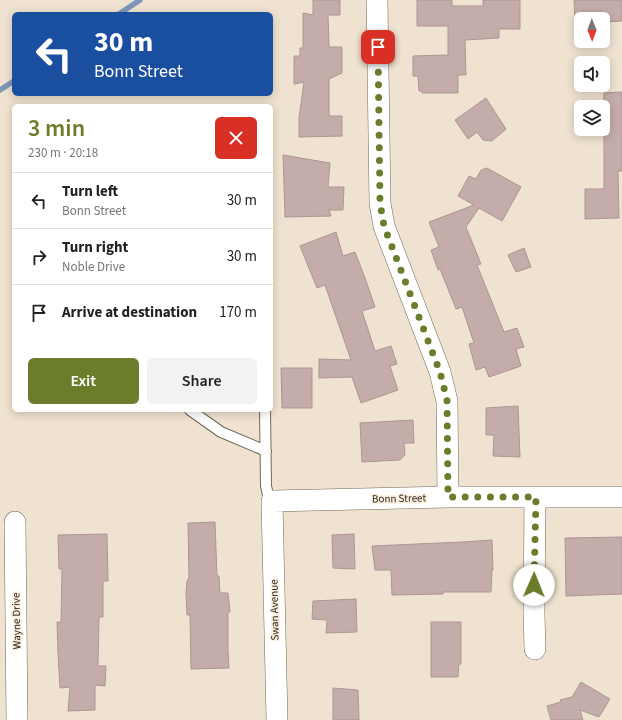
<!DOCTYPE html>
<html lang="en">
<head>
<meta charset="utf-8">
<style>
	body { margin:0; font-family:"Source Sans 3",sans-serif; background:#f2f2f2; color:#222; height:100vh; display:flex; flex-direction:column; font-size:15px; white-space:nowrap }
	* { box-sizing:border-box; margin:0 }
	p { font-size:13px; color:#767676 }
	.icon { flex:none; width:22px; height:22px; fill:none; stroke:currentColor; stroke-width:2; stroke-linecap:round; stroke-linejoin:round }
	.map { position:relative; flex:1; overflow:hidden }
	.drawer { position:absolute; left:12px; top:104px; width:261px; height:308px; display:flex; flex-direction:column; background:#fff; border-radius:6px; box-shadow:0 2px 10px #0003 }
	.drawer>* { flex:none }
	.top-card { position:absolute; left:12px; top:12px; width:261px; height:84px; border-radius:6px; box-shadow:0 2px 10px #0003; background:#1a4fa0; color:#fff; overflow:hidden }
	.needle { width:26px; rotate:179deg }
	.buttons { position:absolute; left:574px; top:12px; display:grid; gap:8px }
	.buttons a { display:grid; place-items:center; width:36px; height:36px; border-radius:6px; background:#fff; box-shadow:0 2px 10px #0003; font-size:20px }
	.pin { position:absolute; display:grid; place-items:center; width:34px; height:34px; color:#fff; margin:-17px; border-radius:8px; box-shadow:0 2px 6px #0006 }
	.me { position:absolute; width:44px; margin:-22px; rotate:1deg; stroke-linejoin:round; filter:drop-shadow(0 0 3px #0008) }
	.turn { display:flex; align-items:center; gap:14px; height:84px; padding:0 16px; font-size:18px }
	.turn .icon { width:52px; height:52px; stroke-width:2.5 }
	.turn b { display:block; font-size:28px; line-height:34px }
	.round { display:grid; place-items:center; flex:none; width:42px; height:42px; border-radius:6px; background:#f2f2f2 }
	.headline { display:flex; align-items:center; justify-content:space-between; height:68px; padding:0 16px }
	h1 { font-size:24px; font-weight:600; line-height:30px; color:#6b7c2b }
	.cta { display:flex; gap:8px; margin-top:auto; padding:8px 16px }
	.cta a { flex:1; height:46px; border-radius:6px; background:#6b7c2b; color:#fff; font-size:16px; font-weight:600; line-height:46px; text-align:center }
	.cta a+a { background:#f2f2f2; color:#222 }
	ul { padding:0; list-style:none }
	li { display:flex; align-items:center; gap:12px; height:56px; padding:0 16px; border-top:1px solid #e0e0e0 }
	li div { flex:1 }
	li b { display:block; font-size:15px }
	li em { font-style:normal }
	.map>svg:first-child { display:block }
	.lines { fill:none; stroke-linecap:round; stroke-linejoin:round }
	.stream { stroke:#7e97b6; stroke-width:5.5 }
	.building { fill:#c4acaa; stroke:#ac9593 }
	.service-casing { stroke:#736758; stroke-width:12 }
	.minor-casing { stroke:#736758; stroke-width:22 }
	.service { stroke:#fff; stroke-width:10 }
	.minor { stroke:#fff; stroke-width:21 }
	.route { stroke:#6b7c2b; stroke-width:7; stroke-dasharray:0 12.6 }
	.labels { text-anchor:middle; stroke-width:3.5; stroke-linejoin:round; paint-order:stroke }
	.street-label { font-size:11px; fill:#241f18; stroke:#fdefdd }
</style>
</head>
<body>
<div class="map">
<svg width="622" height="720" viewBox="0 0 622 720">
	<rect width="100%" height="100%" fill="#f0e2d0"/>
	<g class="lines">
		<!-- stream -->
		<path class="stream" d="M119,14L140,0
			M0,90L14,81"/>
	</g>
	<!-- building -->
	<path class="building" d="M313,0H340V15H328L329,47H342V73L329,79V116H342V136L299,137V118L304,82L294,84V56H300V48H303V13L313,15Z
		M417,0H452V6H483V0H520V29H499V38L465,40L466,75H458V93H422V91H419L418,76H413V56L448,55V26H417Z
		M574,0H622V21L603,22V19H581V22L575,23Z
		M622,92V171H618L619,218L585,219V189H604V134H603L604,93Z
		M486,98L506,129L492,141L483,140L477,132L468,139L455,120Z
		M283,155L330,163L328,187H344L343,210H329L331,216L285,217Z
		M487,168L521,187L502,221L479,208L466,227L481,264L477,265L504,332L517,328L524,347L516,349L521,366L489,377L485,367L476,370L469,344L474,343L462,307L456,309L440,269L438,270L431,250L439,247L429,222L474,205L458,196L469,176L476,179L481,170Z
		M336,232L343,256L355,252L365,278L375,307L362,311L375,351L391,346L397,364L390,366L398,390L361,403L352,377L319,378V359L351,360L325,285L317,288L300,246Z
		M524,248L531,267L516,272L508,255Z
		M281,368H312V408H282Z
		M518,406L520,457L493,456L494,435H486V408Z
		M413,420L414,443H404L405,455L400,460L362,462L360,423Z
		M215,522L217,576H219L220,593H228L230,612H228V650L229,668L191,669L190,615H187L186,593L187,581L189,578L188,523Z
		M107,534L108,581H103V617H99L98,666H106L105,686L95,685V710L68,711L70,687L60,688L58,653L57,622H61L62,569H59L58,535Z
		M354,534L355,569L333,568L332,535Z
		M622,537V594L566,596L565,538Z
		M492,540L493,570L492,569L491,592H443V594L392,595L391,570H375L372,546L462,542Z
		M356,599L357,632L326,633L327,620L312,619L313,601Z
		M431,622H461V664H459L458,677H431Z
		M581,682L610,699L599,717L580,710L583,720H551L547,706L561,702L560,700L572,697Z
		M333,688L358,690L359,720H333Z"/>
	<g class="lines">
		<!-- service casing -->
		<g class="service-casing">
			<path id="service" d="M190,410L221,432L266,451
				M265,410L266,486L268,495L272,501"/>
		</g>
		<!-- minor casing -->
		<g class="minor-casing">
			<path id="minor" d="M377,0L380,203L384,226L440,372L447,401L448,497
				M15,522L17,720
				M535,649L534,614L535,497
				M277,720L272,501L448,497H622"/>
		</g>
		<!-- service -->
		<use href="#service" class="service"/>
		<!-- minor -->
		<use href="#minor" class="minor"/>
	</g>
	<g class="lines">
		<!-- route -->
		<path class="route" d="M378,47L380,203L384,226L440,372L447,400L448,497H536L534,585"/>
	</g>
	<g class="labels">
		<!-- street labels -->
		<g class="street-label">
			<text transform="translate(399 498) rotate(-1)" y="4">Bonn Street</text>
			<text transform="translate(274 610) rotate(-91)" y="4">Swan Avenue</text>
			<text transform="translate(16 621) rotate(-91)" y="4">Wayne Drive</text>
		</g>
	</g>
</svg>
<div class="buttons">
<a><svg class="needle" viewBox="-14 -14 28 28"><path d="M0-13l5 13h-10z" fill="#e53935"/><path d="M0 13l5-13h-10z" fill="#767676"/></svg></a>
<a><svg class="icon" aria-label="sound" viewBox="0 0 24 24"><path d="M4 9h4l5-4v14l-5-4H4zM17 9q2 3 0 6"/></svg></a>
<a><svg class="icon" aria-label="layers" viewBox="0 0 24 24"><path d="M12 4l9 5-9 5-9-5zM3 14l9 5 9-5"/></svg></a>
</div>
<div class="pin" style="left:378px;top:47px;background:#d93025"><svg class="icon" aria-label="arrive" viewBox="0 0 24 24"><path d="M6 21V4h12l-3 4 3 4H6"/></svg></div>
<svg class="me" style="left:534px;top:585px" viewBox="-20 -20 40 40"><circle r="19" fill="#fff"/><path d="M0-13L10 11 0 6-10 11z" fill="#6b7c2b"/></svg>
<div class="top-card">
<div class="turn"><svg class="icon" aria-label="left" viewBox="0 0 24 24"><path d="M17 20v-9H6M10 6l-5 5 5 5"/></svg><div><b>30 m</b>Bonn Street</div></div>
</div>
<section class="drawer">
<div class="headline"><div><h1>3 min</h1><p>230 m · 20:18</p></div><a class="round" style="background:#d93025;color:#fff"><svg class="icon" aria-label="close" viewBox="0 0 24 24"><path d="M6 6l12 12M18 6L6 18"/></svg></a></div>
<ul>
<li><svg class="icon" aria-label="left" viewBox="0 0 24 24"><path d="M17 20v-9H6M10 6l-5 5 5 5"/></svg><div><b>Turn left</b><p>Bonn Street</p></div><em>30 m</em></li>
<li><svg class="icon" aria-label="right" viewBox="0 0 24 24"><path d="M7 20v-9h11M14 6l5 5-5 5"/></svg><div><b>Turn right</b><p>Noble Drive</p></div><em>30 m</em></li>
<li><svg class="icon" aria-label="arrive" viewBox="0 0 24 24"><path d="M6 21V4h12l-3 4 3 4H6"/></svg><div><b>Arrive at destination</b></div><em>170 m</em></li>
</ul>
<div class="cta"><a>Exit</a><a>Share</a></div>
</section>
</div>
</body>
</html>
